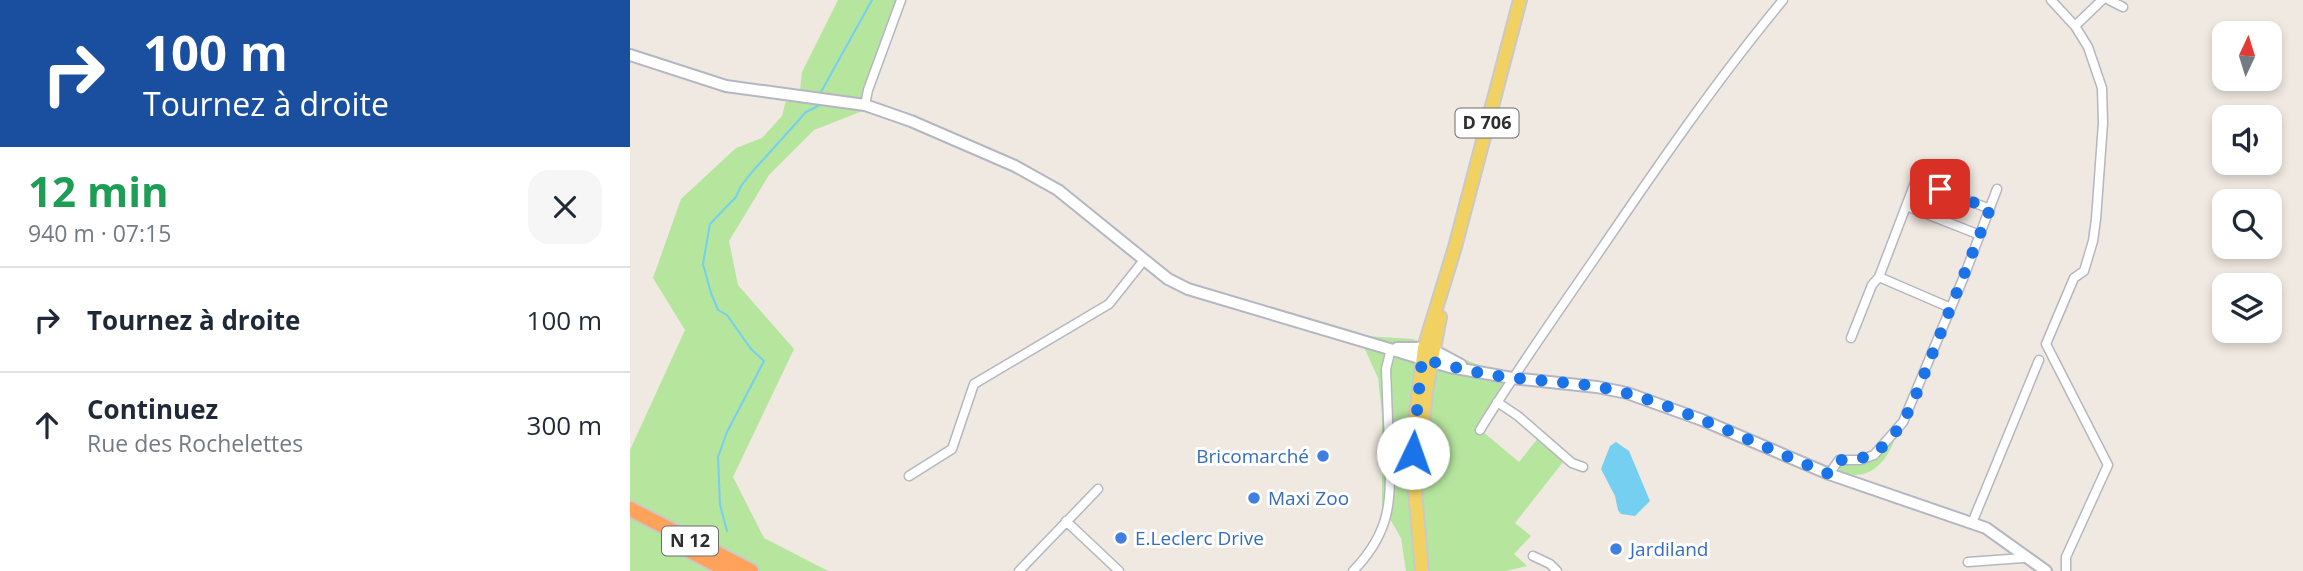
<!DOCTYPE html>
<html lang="fr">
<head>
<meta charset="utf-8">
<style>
	body { margin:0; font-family:"Open Sans",sans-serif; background:#f6f6f7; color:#1f2937; height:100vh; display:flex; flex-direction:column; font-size:26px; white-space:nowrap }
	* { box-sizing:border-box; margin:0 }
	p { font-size:23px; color:#747a83 }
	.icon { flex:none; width:38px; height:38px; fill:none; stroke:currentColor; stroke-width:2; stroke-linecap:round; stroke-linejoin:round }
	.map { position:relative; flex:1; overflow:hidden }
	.drawer { display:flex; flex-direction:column; background:#fff; width:630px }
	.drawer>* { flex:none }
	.banner { background:#1a4fa0; color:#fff; overflow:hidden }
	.needle { width:46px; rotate:4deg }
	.fabs { position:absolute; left:1582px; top:21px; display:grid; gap:14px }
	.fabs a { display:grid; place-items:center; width:70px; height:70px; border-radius:14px; background:#fff; box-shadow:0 4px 10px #0003; font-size:35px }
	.pin { position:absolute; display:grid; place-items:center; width:60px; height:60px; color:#fff; margin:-30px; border-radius:14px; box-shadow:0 4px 10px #0006 }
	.me { position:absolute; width:77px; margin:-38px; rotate:3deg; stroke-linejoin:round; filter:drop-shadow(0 0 5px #0008) }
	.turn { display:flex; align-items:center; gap:24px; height:147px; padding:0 28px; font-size:32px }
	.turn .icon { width:91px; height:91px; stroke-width:2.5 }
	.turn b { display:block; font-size:49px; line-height:60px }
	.round { display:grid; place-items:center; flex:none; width:74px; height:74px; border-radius:21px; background:#f6f6f7 }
	.summary { display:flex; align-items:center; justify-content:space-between; height:119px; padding:0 28px }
	h1 { font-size:42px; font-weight:700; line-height:52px; color:#1e9e55 }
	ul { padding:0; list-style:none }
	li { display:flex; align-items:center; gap:21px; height:105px; padding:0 28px; border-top:2px solid #e0e1e3 }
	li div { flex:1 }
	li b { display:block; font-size:26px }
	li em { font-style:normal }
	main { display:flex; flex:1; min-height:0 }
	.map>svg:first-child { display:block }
	.green { fill:#b6e59e }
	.water { fill:#75cff0 }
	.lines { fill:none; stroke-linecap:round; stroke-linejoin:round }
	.stream { stroke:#75cff0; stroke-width:2 }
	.street-casing { stroke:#b4b7c1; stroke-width:11 }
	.secondary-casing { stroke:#b4b7c1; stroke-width:14 }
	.primary-casing { stroke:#c9c9c9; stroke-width:16 }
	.highway-casing { stroke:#c9c9c9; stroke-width:18 }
	.street { stroke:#fff; stroke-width:8 }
	.secondary { stroke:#fff; stroke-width:10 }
	.primary { stroke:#f2d163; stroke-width:12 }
	.highway { stroke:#ffa35c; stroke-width:14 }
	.route { stroke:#1a73e8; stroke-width:12; stroke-dasharray:0 21.6 }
	.shop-dot { fill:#3f7fe0; stroke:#fff; stroke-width:2.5 }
	.labels { text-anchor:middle; stroke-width:6; stroke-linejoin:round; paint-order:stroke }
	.shield { fill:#fff; stroke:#6d6d6d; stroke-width:2 }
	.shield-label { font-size:18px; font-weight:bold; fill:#2e2e2e }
	.shop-label { font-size:19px; fill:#366cbe; stroke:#fff; text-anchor:start }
</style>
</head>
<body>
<main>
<section class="drawer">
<div class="banner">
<div class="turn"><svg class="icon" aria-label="right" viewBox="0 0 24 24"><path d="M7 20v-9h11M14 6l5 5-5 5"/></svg><div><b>100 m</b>Tournez à droite</div></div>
</div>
<div class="summary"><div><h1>12 min</h1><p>940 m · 07:15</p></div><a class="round"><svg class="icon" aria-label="close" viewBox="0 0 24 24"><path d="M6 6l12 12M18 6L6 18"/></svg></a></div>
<ul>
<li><svg class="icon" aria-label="right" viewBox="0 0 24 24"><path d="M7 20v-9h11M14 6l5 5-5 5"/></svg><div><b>Tournez à droite</b></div><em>100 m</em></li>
<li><svg class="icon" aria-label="ahead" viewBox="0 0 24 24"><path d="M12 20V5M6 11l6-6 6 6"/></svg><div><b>Continuez</b><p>Rue des Rochelettes</p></div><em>300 m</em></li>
</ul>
</section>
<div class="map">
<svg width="1673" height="571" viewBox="0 0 1673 571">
	<rect width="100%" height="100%" fill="#efe9e1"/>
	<!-- green -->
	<path class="green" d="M208,0H275L235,110L184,130L139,175L99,241L108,285L164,349L103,477L134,538L198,571H0V450L55,330L23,278L51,199L106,148L132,138L152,116L159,88L170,90L172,72Z
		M735,336L783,339L874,375L868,406L852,431L889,462L909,437L933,462L885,523L901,536L884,554L897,566L876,571H776L771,538L752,505V415L748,378L734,347Z
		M1262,440L1264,441C1254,466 1237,482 1209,472L1211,464L1231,462Z"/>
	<!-- water -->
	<path class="water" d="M986,442L999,451L1020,501L1005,516L991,514L988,510L985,496L971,469L980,446Z"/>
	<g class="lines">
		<!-- stream -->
		<path class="stream" d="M191,92L242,0
			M97,531L90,505L88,457L97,432L134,361L121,349L97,315L88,310L81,293L73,264L80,224L106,197L111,186L122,172L168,121L176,112L188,106"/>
		<!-- street casing -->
		<g class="street-casing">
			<path id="street" d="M1421,0L1445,26L1458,47L1472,88L1473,123L1466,219L1463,241L1454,271L1444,278L1416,344L1478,465L1436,557V571
				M1479,0L1493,7
				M1445,26L1472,0
				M235,105L238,90L271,0
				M1276,206L1350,235
				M1249,277L1286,180L1360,209
				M1221,338L1242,285L1249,277L1321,308
				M867,402L888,416L942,463L953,467
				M850,430C886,371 926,315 965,258C1025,170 1085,82 1153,0
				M1199,474L1209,460H1230L1244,455L1273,422L1335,274L1367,189
				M279,476L322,449L344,384L479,304L514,260
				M436,521L489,571
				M1342,523L1409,360
				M903,556L920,564L927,571
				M1338,562L1393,558L1396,556
				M389,571L468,489
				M723,571C763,530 761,498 759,445C758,420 757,394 756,369L761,349"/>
		</g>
		<!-- secondary casing -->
		<g class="secondary-casing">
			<path id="secondary" d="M0,55L96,86L235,105L281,121L385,166L428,190L538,279L558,289L820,367L882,378L967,387L997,393L1072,420L1199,474L1356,528L1416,571
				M767,348H794L803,350L831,365"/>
		</g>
		<!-- primary casing -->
		<g class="primary-casing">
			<path id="primary" d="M790,455L796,391L810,317
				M792,571L783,469V438L794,348L825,247L890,0"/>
		</g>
		<!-- highway casing -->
		<g class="highway-casing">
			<path id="highway" d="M0,509L121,571
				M53,547L98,571"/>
		</g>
		<!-- street -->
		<use href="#street" class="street"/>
		<!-- secondary -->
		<use href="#secondary" class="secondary"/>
		<!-- primary -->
		<use href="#primary" class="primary"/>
		<!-- highway -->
		<use href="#highway" class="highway"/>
	</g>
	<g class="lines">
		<!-- route -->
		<path class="route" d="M783,453L792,359C823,367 854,375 886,378C923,382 960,383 996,393C1066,413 1132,447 1199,474L1209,460C1249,462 1264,438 1282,405L1360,209L1310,189"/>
	</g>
	<!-- markers -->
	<g class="shop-dot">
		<circle cx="693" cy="456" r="7"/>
		<circle cx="624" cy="498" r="7"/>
		<circle cx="491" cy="538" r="7"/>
		<circle cx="986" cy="549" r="7"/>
	</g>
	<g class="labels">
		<!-- shield labels -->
		<g class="shield">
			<rect x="825.5" y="108.5" width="63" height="29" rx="5"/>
			<rect x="32" y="526.5" width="56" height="29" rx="5"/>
		</g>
		<g class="shield-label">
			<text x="857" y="129">D 706</text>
			<text x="60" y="547">N 12</text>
		</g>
		<!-- shop labels -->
		<g class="shop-label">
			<text x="679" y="463" text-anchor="end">Bricomarché</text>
			<text x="638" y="505">Maxi Zoo</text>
			<text x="505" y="545">E.Leclerc Drive</text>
			<text x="1000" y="556">Jardiland</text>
		</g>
	</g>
</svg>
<div class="fabs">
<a><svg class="needle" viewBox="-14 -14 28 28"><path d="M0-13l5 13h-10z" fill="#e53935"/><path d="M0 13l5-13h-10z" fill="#747a83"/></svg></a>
<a><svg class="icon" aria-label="sound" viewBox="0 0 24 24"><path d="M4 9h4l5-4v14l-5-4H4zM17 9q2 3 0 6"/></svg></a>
<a><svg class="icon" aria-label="search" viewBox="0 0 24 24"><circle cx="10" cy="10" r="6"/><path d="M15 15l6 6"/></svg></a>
<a><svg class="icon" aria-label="layers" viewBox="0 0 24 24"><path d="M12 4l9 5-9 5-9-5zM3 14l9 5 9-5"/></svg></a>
</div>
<div class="pin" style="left:1310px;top:189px;background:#d93025"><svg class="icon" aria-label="arrive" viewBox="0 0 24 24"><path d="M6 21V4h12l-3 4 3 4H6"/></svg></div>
<svg class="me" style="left:783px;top:453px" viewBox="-20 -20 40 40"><circle r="19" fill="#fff"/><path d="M0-13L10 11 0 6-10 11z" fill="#1a73e8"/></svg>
</div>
</main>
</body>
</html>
